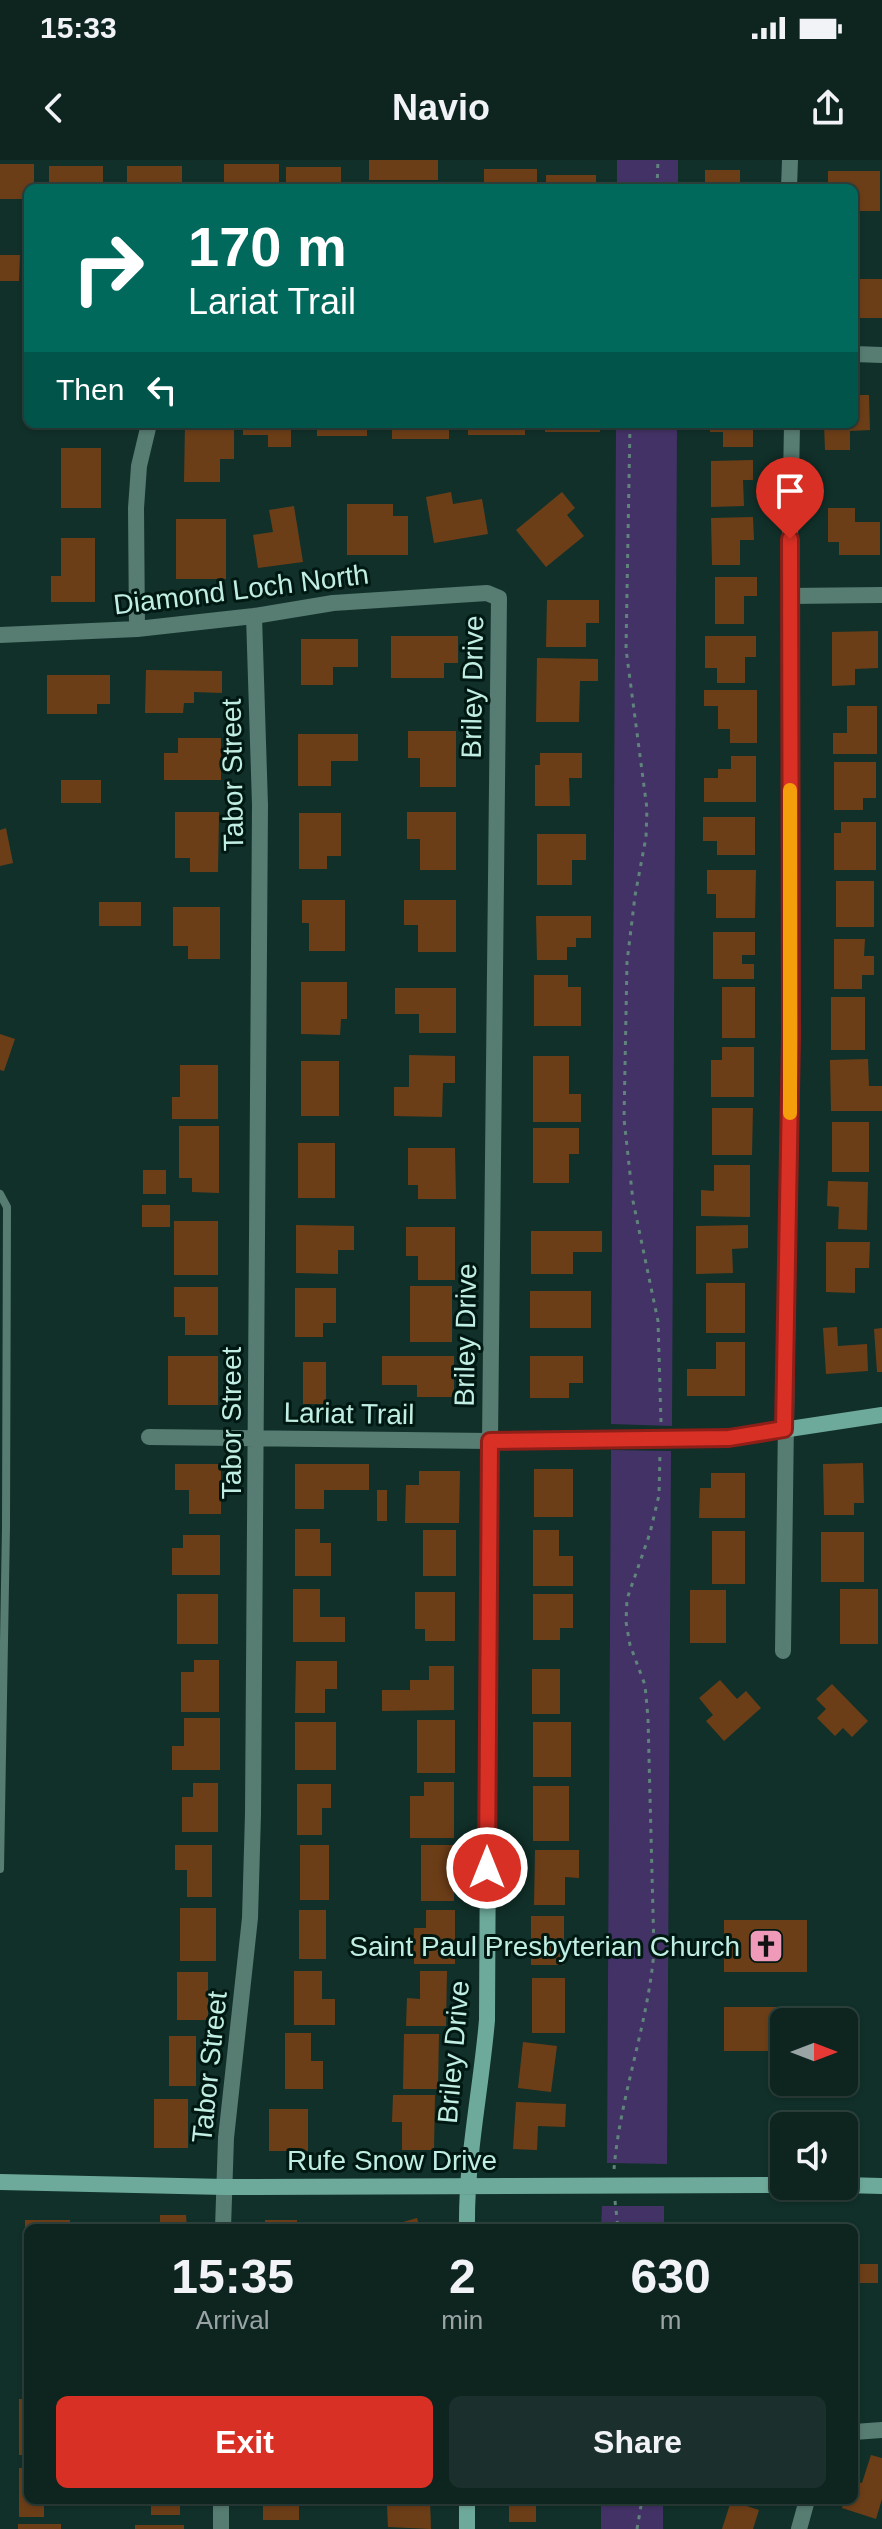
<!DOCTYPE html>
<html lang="en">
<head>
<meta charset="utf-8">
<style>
	body { margin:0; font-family:Arial,sans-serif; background:#1b302c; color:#f1f3f6; height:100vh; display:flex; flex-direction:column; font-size:30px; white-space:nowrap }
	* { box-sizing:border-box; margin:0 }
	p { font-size:26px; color:#9aa4a4 }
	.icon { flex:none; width:44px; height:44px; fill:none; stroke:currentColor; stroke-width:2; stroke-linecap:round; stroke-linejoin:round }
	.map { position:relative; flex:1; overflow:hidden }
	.side { position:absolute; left:24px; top:2064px; width:834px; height:280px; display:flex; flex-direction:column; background:#0d241f; border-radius:12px; box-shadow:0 2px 6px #0004,0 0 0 2px #2d413d }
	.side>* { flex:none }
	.hud { position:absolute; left:24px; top:24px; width:834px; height:244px; border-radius:12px; box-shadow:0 2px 6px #0004,0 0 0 2px #2d413d; background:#00695c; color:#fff; overflow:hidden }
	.needle { width:52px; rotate:90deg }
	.buttons { position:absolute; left:770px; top:1848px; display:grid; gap:16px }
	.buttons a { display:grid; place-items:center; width:88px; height:88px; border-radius:12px; background:#0d241f; box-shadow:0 2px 6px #0004,0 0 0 2px #2d413d; font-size:40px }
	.pin { position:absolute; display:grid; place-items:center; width:68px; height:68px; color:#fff; margin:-82px -34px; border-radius:50% 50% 50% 0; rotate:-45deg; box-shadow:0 0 8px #0007 }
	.pin .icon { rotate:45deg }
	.me { position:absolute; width:88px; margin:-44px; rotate:0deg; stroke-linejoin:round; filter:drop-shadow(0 0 6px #0008) }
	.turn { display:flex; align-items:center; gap:28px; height:168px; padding:0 32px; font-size:36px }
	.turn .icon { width:104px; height:104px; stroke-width:2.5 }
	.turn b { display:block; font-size:56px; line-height:68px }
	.then { display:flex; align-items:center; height:76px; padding:0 32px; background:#0003; gap:16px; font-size:30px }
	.eta { display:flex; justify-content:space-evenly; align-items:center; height:136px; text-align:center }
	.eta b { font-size:48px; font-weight:700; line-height:56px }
	.action { display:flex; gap:16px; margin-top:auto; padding:16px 32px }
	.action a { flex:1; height:92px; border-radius:12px; background:#d93025; color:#fff; font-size:32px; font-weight:700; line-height:92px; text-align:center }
	.action a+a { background:#1b302c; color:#f1f3f6 }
	.status { display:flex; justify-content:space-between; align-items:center; height:56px; padding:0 40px; background:#0d241f; direction:ltr }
	.status svg { height:22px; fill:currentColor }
	header { display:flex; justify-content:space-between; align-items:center; height:104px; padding:0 32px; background:#0d241f; font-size:36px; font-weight:700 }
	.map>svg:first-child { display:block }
	.green { fill:#433266 }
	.building { fill:#6c3e18 }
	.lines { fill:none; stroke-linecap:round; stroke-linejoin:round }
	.path { stroke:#5f847b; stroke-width:3; stroke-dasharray:4 6; stroke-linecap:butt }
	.lane { stroke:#577c72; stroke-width:8 }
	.street { stroke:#577c72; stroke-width:16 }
	.secondary { stroke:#6eaa9b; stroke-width:16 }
	.route-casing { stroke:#8d1f18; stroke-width:20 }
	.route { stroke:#d93025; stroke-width:14 }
	.slow { stroke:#f59e0b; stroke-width:14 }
	.labels { text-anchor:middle; stroke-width:6; stroke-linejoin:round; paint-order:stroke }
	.street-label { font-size:28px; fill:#c1eee2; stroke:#001812 }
	.poi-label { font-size:28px; fill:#c1eee2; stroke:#001812; text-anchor:end }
</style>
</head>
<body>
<div class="status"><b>15:33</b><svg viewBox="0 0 49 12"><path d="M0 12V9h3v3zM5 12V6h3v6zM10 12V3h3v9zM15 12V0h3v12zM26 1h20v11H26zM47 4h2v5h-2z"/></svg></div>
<header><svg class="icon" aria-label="back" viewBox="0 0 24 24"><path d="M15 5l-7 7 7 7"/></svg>Navio<svg class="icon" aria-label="share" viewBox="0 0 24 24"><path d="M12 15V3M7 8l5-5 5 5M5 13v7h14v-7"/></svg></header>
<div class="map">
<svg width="882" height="2369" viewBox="0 0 882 2369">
	<rect width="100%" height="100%" fill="#113029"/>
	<!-- green -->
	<path class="green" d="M617,0H678V28H617Z
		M616,264H677L672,1266L611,1264Z
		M611,1290L671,1291L667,2004L607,2003Z
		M602,2046H664V2068H601Z
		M601,2340H663V2369H601Z"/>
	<!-- building -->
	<path class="building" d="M369,0H438V20H369Z
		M0,4H34V28H28V39H0Z
		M224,4H279V28H224Z
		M49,6H103V28H49Z
		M127,6H182V28H127Z
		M286,7H341V24H359V28H286Z
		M484,9H537V28H484Z
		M705,10H740V28H705Z
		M828,11H880V51H854V28H828Z
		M546,15H596V28H546Z
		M0,95H20L19,121H0Z
		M854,119H882V158H854Z
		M854,235H869L870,270L850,271V290H825L824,264H854Z
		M185,264H234V299H220V322H184Z
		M243,264H291V287H268V275H243Z
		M317,264H367V276H317Z
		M392,264H449V279H392Z
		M468,264H525V275H468Z
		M545,264H600V272H545Z
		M710,264H753V287H723V272H710Z
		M61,288H101V348H61Z
		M753,300V320H743L744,346L711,347V301Z
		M451,332L453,344L482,339L488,374L434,383L426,337Z
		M562,332L575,348L567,355L584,376L546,407L516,370Z
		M347,344H393V356H408V395H347Z
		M294,346L303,402L258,408L253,375L273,372L269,350Z
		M828,348H855V362H880V395H839V382H828Z
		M753,357L754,380H740V405H712L711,358Z
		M176,359H226V419H176Z
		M61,378H95V442H51V416H61Z
		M715,417H757V436H744V464H715Z
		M547,440H599V463H586V487H546Z
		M878,471V508L855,509V525L832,526V472Z
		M391,476H458V503H444V518H391Z
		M705,476H756V497H745V523H717V508H705Z
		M301,479H358V507H333V525H301Z
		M537,498L598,499V521H580L579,562H536Z
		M146,510L222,511V533L194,532V543H184L183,553H145Z
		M47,515H110V544H97V554H47Z
		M704,530H757V583H730V569H718V546H704Z
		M847,546H877V594H833V573H847Z
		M408,571H456V627H420V598H408Z
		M298,574H358V601H331V626H298Z
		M178,578H221V620H164V593H178Z
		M540,593H582V618H569L570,646H535V605H540Z
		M731,596H756V642H704V618H718V609H731Z
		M834,602H876V638H863V650H834Z
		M61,620H101V643H61Z
		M175,652H219L218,712H190V698H175Z
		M407,652H456V710H420V679H407Z
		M299,653H341V696H327V709H299Z
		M703,657H755V695H717V681H703Z
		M841,662H876V710H834V673H841Z
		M6,668L13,703L0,706V670Z
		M537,674H586V700H572V725H537Z
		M707,710H756L755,758H716V734H707Z
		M836,721H874V767H836Z
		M302,740H345V791H309V763H302Z
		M404,740H456V792H418V765H404Z
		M99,742H141V766H99Z
		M173,747H220V799H188V786H173Z
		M536,756H591V778H576V787H567V800H537Z
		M713,772H755V795H742V804H754V819H713Z
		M834,779H865L864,796H874V815H862V829H834Z
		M534,815H568V827H581V866H534Z
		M301,822H347V859H341L340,875L301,874Z
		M722,827H755V878H722Z
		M395,828H456V873H419V854H395Z
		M831,837H865V890H831Z
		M0,874L15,879L4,911L0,910Z
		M722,887H754V937H711V900H722Z
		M409,895L455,896V923H443L442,957L394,956V927H409Z
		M533,896H569V934H581V962H533Z
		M868,899L869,926H882V951H831L830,900Z
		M301,901H339V956H301Z
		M180,905H218V959H172V937H180Z
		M712,948H753L752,995H712Z
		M832,962H869V1012H832Z
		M179,966H219V1033L192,1032V1018H179Z
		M533,968H579V994H569V1023H533Z
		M298,983H335V1038H298Z
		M408,988H455L456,1039H418V1025H408Z
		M714,1005H750V1057L701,1056V1030L714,1031Z
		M143,1010H166V1034H143Z
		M828,1021L868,1022L867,1070L838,1069L839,1047L827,1046Z
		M142,1045H170V1067H142Z
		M174,1061H218V1115H174Z
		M296,1065L354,1066V1090H338V1114L296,1113Z
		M748,1065V1088L732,1089L733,1113L696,1114V1066Z
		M406,1067H455V1120H418V1096H406Z
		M531,1071H602V1092H573V1114H531Z
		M826,1082H870L869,1108H855V1133L826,1132Z
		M706,1123H745V1173H706Z
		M410,1126H452V1182H410Z
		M174,1127H218V1175H185V1157H174Z
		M295,1128H336V1163H323V1177H295Z
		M530,1131H591V1168H530Z
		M837,1167L838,1186L867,1184L868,1211L826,1214L823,1168Z
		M882,1168V1212H877L874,1169Z
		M716,1182H745V1236H687V1209H716Z
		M168,1196H218V1245H168Z
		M382,1196H454V1237H417V1225H382Z
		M530,1196H583V1223H569V1238H530Z
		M303,1202H326V1244H303Z
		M863,1303L864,1343H854V1355H824L823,1304Z
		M175,1304H221V1354H189V1330H175Z
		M295,1304H369V1330H324V1349H295Z
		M534,1309H573V1357H534Z
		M419,1311H460L459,1363H405L406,1325H419Z
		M711,1313H745V1358H699L700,1328H711Z
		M377,1330H387V1361H377Z
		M295,1369H320V1383H331V1416H295Z
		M423,1370H456V1416H423Z
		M533,1370H559V1396H573V1426H533Z
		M712,1371H745V1424H712Z
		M821,1372H864V1422H821Z
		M183,1375H220V1415H172V1388H183Z
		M293,1429H320V1457H345V1482H293Z
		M840,1429H878V1484H840Z
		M690,1430H726V1483H690Z
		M415,1432H455V1481H425V1469H415Z
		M177,1434H218V1484H177Z
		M533,1434H573V1468H560V1480H533Z
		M194,1500H219V1552H181V1512H194Z
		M296,1501H337V1529H325V1553H295Z
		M429,1506H454V1550L382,1551V1530H410V1520H429Z
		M532,1509H560V1554H532Z
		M720,1520L737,1539L746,1531L761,1548L724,1581L706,1561L713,1555L699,1538Z
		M832,1524L868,1561L852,1577L843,1568L835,1576L817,1558L826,1549L816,1539Z
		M184,1558H220V1610H172V1586H184Z
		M417,1560H455V1613H417Z
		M295,1562H336V1610H295Z
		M533,1562H571V1617H533Z
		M424,1622H454V1678H410V1636H424Z
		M193,1623H218V1672H182V1637H193Z
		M297,1624H331V1648H322V1675H297Z
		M533,1626H569V1681H533Z
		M175,1685H212V1737H187V1710H175Z
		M300,1685H329V1740H300Z
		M421,1685H454V1741H421Z
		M535,1690H579V1718L565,1717V1745H534Z
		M180,1748H216V1801H180Z
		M299,1750H326V1799H299Z
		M426,1750H455V1804H414V1768H426Z
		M531,1756H564V1805H531Z
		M724,1760H807V1812H724Z
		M294,1811H322V1839H335V1865H294Z
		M420,1811H447L446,1866H406L407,1838L420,1839Z
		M177,1812H208V1860H177Z
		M532,1818H565V1873H532Z
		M724,1847H782V1891H724Z
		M285,1873H311V1901H323V1929H285Z
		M404,1874H439L438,1929H403Z
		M169,1876H196V1926H169Z
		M523,1882L557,1886L551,1932L518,1928Z
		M393,1935H435L434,1990H402V1962H392Z
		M154,1939H188V1988H154Z
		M516,1942L566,1944L565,1967L538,1966L537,1990L513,1989Z
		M269,1949H308V1991H269Z
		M160,2055H186L187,2068H160Z
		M417,2058L420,2068H386V2067Z
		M25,2060H70V2068H28V2104H25Z
		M265,2060H297V2068H265Z
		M504,2064H555V2068H504Z
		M854,2104H878V2123H854Z
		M23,2112H28V2164H23Z
		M22,2179H28V2231H22Z
		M19,2239H28V2295H19Z
		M871,2295L882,2298V2339L876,2359L842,2348L844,2340H854V2321L862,2323Z
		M19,2308H28V2340H44V2357H19Z
		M141,2340H180V2355H151V2343H141Z
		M263,2340H299V2360H263Z
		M399,2340H430L431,2369L388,2367L387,2346H399Z
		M509,2340H536V2362H509Z
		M731,2341L759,2350L753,2369H722Z
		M18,2364H61V2369H18Z
		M135,2365H184V2369H135Z"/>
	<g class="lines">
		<!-- path -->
		<path class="path" d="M657,28L658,0
			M630,264L626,489L647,649L646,677L635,736L627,802L624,959L633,1041L658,1161L661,1262
			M614,2009C620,1936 648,1865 654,1791L648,1558L645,1525L630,1485L626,1462L627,1439L650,1373L659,1335L660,1293
			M615,2041L618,2068
			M637,2369L642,2340"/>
		<!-- lane -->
		<path class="lane" d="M0,1034L7,1047L6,1367L0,1709"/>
		<!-- street -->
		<path class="street" d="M789,28L790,0
			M854,194L882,195
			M789,436L882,435
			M137,469L136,348L139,306L149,264
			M0,475L137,469L254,456L333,443L487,433L499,438L490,1281L149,1277
			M783,1491L791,877L789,436L792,264
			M223,2068L226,1978L250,1758L253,1654L260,645L254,456
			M854,2272L882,2270
			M221,2340V2369
			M799,2369L807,2340"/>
		<!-- secondary -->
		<path class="secondary" d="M0,2022L225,2027L784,2025
			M844,2025L882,2026
			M467,2068C466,1998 481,1930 487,1860L490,1281L729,1278L882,1255
			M467,2369V2340"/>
	</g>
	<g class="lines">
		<!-- route casing -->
		<g class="route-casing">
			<path id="route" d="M487,1708L490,1281L729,1278L784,1269L791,877L790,379"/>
		</g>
		<!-- route -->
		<use href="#route" class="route"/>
		<!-- slow -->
		<path class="slow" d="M790,953V630"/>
	</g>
	<!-- icons -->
	<defs>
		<g id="church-square" transform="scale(1.8)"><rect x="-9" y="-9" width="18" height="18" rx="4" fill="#ef9ab8" stroke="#001812"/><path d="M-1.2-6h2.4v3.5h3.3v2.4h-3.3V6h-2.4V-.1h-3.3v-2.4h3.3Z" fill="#111"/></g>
	</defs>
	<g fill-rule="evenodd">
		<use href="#church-square" x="766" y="1786"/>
	</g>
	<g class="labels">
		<!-- street labels -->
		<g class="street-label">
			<text transform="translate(241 429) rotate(-7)" y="10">Diamond Loch North</text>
			<text transform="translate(472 527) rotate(-89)" y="10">Briley Drive</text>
			<text transform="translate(232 615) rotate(-91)" y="10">Tabor Street</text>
			<text transform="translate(465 1175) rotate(-89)" y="10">Briley Drive</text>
			<text transform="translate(349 1253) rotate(1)" y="10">Lariat Trail</text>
			<text transform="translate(231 1263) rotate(-90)" y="10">Tabor Street</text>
			<text transform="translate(453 1892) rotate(-85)" y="10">Briley Drive</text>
			<text transform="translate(209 1907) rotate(-84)" y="10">Tabor Street</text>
			<text x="392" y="2010">Rufe Snow Drive</text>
		</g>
		<!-- poi labels -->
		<g class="poi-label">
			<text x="740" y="1796">Saint Paul Presbyterian Church</text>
		</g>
	</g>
</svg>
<div class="buttons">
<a><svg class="needle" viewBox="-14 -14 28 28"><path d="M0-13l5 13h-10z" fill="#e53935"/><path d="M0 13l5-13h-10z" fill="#9aa4a4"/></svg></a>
<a><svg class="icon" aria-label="sound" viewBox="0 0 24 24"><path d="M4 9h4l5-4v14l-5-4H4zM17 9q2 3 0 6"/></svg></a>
</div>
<div class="pin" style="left:790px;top:379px;background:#d93025"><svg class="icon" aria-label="arrive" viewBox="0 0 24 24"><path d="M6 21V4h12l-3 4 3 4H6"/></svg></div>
<svg class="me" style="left:487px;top:1708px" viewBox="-20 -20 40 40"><circle r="17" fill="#d93025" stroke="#fff" stroke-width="3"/><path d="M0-11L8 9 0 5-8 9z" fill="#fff"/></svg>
<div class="hud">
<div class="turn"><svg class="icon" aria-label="right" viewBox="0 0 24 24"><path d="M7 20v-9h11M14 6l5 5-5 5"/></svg><div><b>170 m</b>Lariat Trail</div></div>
<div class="then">Then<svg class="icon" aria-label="left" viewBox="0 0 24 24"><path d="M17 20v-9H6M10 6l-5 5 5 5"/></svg></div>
</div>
<section class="side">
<div class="eta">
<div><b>15:35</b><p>Arrival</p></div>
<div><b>2</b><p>min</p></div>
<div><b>630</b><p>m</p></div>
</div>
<div class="action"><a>Exit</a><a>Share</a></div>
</section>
</div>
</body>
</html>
